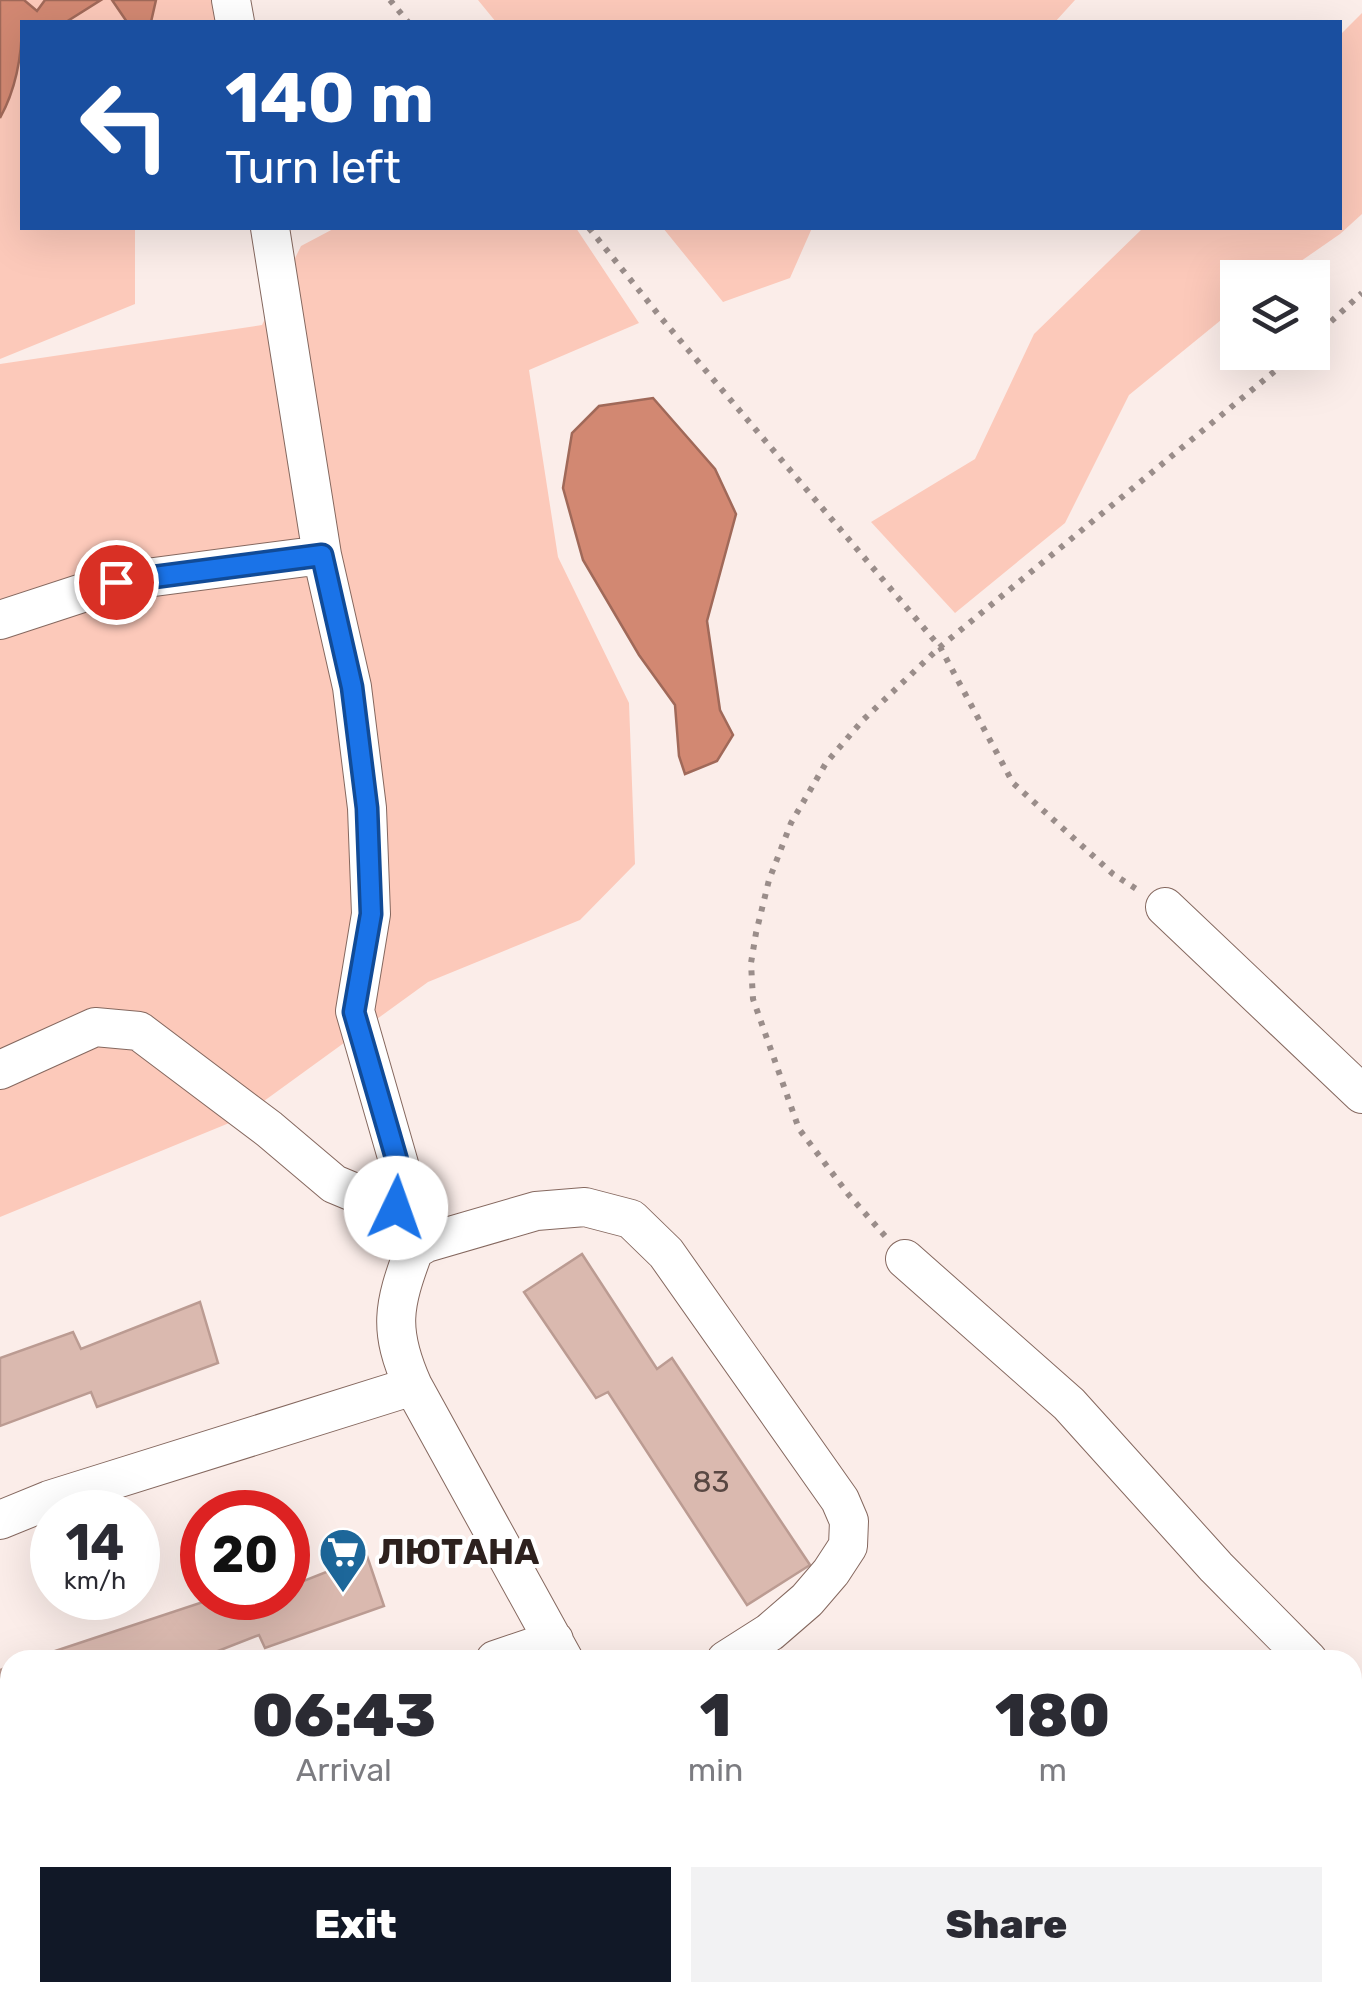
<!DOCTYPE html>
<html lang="en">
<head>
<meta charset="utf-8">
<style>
	body { margin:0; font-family:Rubik,sans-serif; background:#f2f2f3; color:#2b2b33; height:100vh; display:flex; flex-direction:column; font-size:38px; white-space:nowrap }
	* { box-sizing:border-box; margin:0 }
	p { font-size:32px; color:#7c7c81 }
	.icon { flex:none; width:55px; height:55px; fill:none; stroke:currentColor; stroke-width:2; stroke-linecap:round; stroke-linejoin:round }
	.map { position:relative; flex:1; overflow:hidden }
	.drawer { position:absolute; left:0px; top:1650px; width:1362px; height:352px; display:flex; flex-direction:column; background:#fff; border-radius:30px 30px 0 0; box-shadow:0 10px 40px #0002 }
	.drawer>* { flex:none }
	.guide { position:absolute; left:20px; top:20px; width:1322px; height:210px; border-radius:0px; box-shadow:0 10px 40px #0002; background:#1a4fa0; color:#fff; overflow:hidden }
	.tools { position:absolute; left:1220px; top:260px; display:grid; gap:20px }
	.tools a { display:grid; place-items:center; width:110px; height:110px; border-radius:0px; background:#fff; box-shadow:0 10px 40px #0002; font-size:50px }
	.speed { position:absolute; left:30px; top:1490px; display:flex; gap:20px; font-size:50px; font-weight:700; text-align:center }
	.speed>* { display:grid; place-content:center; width:130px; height:130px; border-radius:50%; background:#fff; box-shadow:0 10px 40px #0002; line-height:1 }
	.speed small { font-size:25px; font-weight:400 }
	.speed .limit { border:15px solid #d22; background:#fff; color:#111 }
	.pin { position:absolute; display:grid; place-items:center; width:85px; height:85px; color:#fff; margin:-42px; border:5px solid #fff; border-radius:50%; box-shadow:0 2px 10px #0007 }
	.me { position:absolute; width:110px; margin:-55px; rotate:3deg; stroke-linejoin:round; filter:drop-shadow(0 0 8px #0008) }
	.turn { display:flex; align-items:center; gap:35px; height:210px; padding:0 40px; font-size:45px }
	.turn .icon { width:130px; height:130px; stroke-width:2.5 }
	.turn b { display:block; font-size:70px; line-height:85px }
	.eta { display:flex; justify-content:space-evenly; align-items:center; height:170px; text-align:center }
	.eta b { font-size:60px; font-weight:800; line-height:70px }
	.action { display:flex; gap:20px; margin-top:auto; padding:20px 40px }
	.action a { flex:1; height:115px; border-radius:0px; background:#111827; color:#fff; font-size:40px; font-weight:800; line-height:115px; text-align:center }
	.action a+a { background:#f2f2f3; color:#2b2b33 }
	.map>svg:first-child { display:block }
	.green { fill:#fcc9ba }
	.water { fill:#d28872; stroke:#a06959; stroke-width:2.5 }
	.building { fill:#dab9af; stroke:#bb9b92; stroke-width:2.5 }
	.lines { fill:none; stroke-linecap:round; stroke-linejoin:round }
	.minor-casing { stroke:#85685f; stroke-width:40 }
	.path { stroke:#9a8d8a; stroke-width:6; stroke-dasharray:5 8; stroke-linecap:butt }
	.minor { stroke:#fff; stroke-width:38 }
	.route-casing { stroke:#114b97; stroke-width:25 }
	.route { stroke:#1a73e8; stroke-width:18 }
	.labels { text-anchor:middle; stroke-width:8; stroke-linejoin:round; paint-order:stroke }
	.number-label { font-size:30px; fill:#584742 }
	.poi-label { font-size:35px; font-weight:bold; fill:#2d211e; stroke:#fff; text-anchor:start }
</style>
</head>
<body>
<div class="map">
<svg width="1362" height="2001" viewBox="0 0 1362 2001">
	<rect width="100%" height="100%" fill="#fbede9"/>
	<!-- green -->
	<path class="green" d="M0,0H216L220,22H22V228H135V304L0,359Z
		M478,0H1075L1055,22H496Z
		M1362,13V214L1340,234L1278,277L1238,278L1237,307L1129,395L1065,523L955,613L871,522L975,459L1034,334L1143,228H1340V35Z
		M335,228H576L639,323L529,370L558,557L629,703L635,864L580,920L428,982L239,1119L0,1217V364L262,325L301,246Z
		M663,228H812L790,278L723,302Z"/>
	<!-- water -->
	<path class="water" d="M0,0H24L37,11L45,0H101L66,22H22C22,54 16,89 0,118Z
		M112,0H156L151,22H127Z
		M653,398L715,469L736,514L707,621L720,710L733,735L717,761L685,774L679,756L675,705L639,655L583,560L563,488L572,433L599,406Z"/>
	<!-- building -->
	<path class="building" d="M582,1254L657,1369L672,1358L810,1565L747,1605L608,1392L596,1398L524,1292Z
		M200,1302L218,1363L97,1407L91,1392L0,1426V1358L73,1332L81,1349Z
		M367,1556L384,1606L265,1648L259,1635L195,1660H28L215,1598H247L249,1602L260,1598H288V1587Z
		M10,1666V1747L0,1750V1686L3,1685L0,1670Z
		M64,1992H128L104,2001H67Z"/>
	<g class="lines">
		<!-- minor casing -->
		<g class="minor-casing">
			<path id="minor" d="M231,0L235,22
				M270,228L322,555L352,687L367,808L371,914L355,1011L401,1171C401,1182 396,1185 394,1195C390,1213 403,1237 414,1250
				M0,620L116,582L322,555
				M1165,907L1362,1094
				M0,1070L95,1027L139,1031L269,1129L334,1184L370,1199L394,1195
				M414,1250L426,1243L536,1211L585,1207L631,1219L666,1253L840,1500L849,1521L848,1546L831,1572L807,1600L770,1632L726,1660
				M414,1250C393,1306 388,1330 413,1386L564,1660
				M905,1259L1069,1404L1216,1567L1308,1660
				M0,1520L49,1500L413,1386
				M495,1660L554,1640
				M1352,1701L1362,1709
				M0,1831L10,1828
				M717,1992L721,2001
				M903,1992L914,2001
				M313,2001L335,1992"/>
		</g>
		<!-- path -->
		<path class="path" d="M390,0L408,22
			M589,228L662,319L940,647L1013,783L1113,874L1138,890
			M1312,339L1362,293
			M885,1236L848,1194L799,1129L753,999L751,963L756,933L769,880L791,823L826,763L863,720L940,647L1298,352"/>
		<!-- minor -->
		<use href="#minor" class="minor"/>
	</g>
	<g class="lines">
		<!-- route casing -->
		<g class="route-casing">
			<path id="route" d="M116,582L322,555L352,687L367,808L371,914L354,1012L400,1171C401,1185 394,1194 396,1208"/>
		</g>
		<!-- route -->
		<use href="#route" class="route"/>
	</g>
	<!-- icons -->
	<defs>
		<g id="supermarket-pin" transform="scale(2.5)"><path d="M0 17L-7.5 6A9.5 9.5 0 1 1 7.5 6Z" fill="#1d679a" stroke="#fff"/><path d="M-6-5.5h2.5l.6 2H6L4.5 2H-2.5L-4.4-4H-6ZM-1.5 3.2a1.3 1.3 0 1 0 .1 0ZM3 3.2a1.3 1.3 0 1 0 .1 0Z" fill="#fff"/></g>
	</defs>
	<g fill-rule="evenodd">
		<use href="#supermarket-pin" x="343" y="1552"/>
	</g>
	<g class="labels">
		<!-- number labels -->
		<g class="number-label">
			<text x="711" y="1492">83</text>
		</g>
		<!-- poi labels -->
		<g class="poi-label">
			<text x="378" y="1564">ЛЮТАНА</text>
		</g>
	</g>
</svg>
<div class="tools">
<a><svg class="icon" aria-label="layers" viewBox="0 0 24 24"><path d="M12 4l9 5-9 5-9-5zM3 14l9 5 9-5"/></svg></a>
</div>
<div class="speed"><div>14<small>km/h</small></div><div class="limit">20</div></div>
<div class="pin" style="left:116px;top:582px;background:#d93025"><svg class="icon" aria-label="arrive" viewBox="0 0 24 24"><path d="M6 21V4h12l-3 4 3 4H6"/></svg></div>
<svg class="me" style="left:396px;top:1208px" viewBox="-20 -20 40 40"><circle r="19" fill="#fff"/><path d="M0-13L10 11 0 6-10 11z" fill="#1a73e8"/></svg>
<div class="guide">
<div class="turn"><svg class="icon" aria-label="left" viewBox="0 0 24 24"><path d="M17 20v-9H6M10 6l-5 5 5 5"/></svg><div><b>140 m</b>Turn left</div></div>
</div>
<section class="drawer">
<div class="eta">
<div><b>06:43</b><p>Arrival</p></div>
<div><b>1</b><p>min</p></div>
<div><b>180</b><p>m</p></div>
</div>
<div class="action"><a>Exit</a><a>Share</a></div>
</section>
</div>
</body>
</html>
